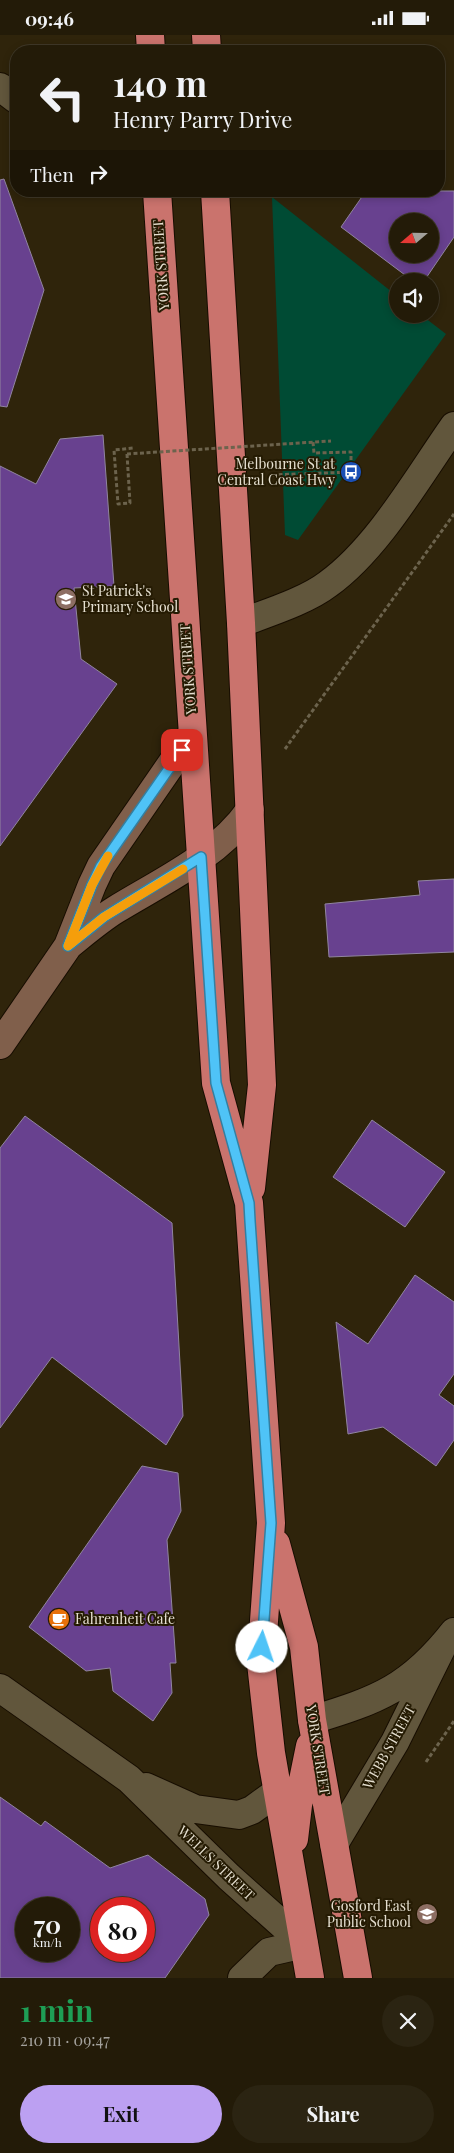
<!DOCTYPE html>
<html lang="en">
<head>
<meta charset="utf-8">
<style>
	body { margin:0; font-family:"Playfair Display",serif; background:#2b2412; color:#f1f3f6; height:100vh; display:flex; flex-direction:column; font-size:19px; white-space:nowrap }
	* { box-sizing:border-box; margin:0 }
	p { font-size:16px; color:#a3a19c }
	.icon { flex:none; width:28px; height:28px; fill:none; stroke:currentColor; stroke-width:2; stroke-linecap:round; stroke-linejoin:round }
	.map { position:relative; height:1943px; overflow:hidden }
	.panel { display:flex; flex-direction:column; background:#231b08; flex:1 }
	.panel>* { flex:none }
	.guide { position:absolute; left:10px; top:10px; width:435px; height:152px; border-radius:20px; box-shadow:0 2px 8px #0003,0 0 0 1px #403929; background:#231b08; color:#f1f3f6; overflow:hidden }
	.needle { width:32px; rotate:250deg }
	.fabs { position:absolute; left:389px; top:178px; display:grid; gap:10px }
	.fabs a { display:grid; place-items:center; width:50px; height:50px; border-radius:50%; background:#231b08; box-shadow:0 2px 8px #0003,0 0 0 1px #403929; font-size:25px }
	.speed { position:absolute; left:15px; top:1862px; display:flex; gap:10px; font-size:25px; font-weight:700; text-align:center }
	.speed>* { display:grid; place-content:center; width:65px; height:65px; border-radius:50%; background:#231b08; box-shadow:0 2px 8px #0003,0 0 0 1px #403929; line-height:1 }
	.speed small { font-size:12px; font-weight:400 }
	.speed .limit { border:8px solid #d22; background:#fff; color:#111 }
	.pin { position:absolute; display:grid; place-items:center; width:42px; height:42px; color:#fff; margin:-21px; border-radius:10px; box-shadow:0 2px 8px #0006 }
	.me { position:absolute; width:55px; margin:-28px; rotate:4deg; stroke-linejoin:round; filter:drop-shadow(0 0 4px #0008) }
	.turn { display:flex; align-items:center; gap:18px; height:105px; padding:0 20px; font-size:22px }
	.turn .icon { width:65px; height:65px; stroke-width:2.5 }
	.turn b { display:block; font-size:35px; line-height:42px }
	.then { display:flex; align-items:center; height:48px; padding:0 20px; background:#0003; gap:10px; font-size:19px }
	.round { display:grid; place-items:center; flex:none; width:52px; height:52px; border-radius:26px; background:#2b2412 }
	.summary { display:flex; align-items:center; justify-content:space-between; height:85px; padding:0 20px }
	h1 { font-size:30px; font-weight:700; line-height:38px; color:#1e9e55 }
	.button { display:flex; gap:10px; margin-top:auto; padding:10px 20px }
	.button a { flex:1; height:58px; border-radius:30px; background:#bca0f2; color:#111; font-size:20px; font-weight:700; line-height:58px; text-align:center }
	.button a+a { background:#2b2412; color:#f1f3f6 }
	.status { display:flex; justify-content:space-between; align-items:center; height:35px; padding:0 25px; background:#231b08; direction:ltr }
	.status svg { height:14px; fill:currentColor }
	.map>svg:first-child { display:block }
	.green { fill:#004b34 }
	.building { fill:#68418f; stroke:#9185a0; fill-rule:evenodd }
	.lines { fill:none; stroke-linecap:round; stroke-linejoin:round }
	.street-casing { stroke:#170d00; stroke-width:30 }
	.secondary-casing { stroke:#170d00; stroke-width:30 }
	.highway-casing { stroke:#170d00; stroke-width:30 }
	.path { stroke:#6c634d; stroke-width:3; stroke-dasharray:4 2.5; stroke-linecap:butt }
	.street { stroke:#61563c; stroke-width:28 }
	.secondary { stroke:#805f4b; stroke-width:28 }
	.highway { stroke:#ca736d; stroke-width:28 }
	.path-bridge { stroke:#6c634d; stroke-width:3; stroke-dasharray:4 2.5; stroke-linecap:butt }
	.route-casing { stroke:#337fa1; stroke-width:12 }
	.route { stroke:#4fc3f7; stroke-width:9 }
	.slow { stroke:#f59e0b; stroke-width:9 }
	.labels { text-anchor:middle; stroke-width:4; stroke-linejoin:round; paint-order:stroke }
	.street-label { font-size:14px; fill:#e6e0d1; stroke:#251b03 }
	.poi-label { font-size:14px; fill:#e6e0d1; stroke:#251b03; text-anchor:end }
</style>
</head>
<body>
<div class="status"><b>09:46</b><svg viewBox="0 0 49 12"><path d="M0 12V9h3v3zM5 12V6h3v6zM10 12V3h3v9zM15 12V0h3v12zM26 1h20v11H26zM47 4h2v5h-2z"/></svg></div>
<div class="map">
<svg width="454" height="1943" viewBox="0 0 454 1943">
	<rect width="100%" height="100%" fill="#2f240b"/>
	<!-- green -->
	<path class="green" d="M272,162L397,261L398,279H420L446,299L298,505L285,500Z"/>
	<!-- building -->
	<path class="building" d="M4,144L44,255L7,372L0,371V145Z
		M366,156H454V202L424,246H413L341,192ZM398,186H430V219H398Z
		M103,400L114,551L74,553L81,624L117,649L0,811V431L36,449L60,404Z
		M454,844V917L329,922L325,869L420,860L418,846Z
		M25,1081L172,1188L183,1381L166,1410L52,1322L0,1393V1113Z
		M372,1085L445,1137L405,1192L333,1142Z
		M415,1240L454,1267V1339L439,1360L454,1371V1405L436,1431L383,1392L348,1399L336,1287L368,1309Z
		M142,1431L178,1438L181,1476L167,1505L176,1628H170L172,1658L153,1686L113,1656L110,1633L86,1636L29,1592Z
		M0,1762L41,1791L45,1786L110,1833L148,1820L205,1864L209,1880L165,1943H0ZM26,1874H69V1916H26ZM101,1874H144V1916H101Z"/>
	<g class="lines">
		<!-- street casing -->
		<g class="street-casing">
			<path id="street" d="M0,52L16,64
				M241,588C267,578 306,566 328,549C378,513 418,442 454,391
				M0,1653L129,1744L229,1842L304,1909
				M312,1685C378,1665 410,1653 454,1597
				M146,1752L195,1774L239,1780L252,1775L277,1757
				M334,1809L395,1707L441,1614
				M242,1943L269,1917L304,1909"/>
		</g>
		<!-- secondary casing -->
		<g class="secondary-casing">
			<path id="secondary" d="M69,910C84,898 99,885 115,875C162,846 218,821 250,775
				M0,1010L68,911L92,850L101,831L192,699"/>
		</g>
		<!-- highway casing -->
		<g class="highway-casing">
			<path id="highway" d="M150,0L151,16
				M206,0L207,16
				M157,156L216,1048L249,1168L271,1488L261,1628L271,1718L310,1943
				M215,156L241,588L262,1050L251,1153
				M276,1509L304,1612L312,1685L358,1943
				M294,1804L298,1770L310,1711"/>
		</g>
		<!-- path -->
		<path class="path" d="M127,419L130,468L118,469L114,415L133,413
			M272,440L351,437V417L314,418L313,407
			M285,714L454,479
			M426,1727L454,1686"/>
		<!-- street -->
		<use href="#street" class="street"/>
		<!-- secondary -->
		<use href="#secondary" class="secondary"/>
		<!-- highway -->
		<use href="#highway" class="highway"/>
		<!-- path-bridge -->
		<path class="path-bridge" d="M127,419L331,406"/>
	</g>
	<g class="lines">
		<!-- route casing -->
		<g class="route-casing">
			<path id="route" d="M182,715L101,831L92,850L68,911L104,882L201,822L216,1048L249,1168L250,1186L271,1488L262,1612"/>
		</g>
		<!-- route -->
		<use href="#route" class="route"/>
		<!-- slow -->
		<path class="slow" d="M108,821L92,850L68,911L104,882L183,834"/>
	</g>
	<!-- icons -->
	<defs>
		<g id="bus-disc" transform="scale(1.125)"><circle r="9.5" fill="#1a4fb4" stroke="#251b03"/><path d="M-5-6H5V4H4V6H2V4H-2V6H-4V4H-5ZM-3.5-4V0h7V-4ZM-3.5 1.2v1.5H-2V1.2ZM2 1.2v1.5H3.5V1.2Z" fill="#fff"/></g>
		<g id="school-disc" transform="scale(1.125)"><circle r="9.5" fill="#8d6e63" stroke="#251b03"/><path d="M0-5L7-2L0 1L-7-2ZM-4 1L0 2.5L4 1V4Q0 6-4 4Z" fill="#fff"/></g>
		<g id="cafe-disc" transform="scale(1.125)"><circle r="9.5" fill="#e8710a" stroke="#251b03"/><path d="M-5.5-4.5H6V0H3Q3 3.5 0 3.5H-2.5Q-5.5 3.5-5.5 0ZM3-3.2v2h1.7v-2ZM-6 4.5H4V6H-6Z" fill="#fff"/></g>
	</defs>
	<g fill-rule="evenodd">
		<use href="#bus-disc" x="351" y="437"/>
		<use href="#school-disc" x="66" y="564"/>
		<use href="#cafe-disc" x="59" y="1584"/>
		<use href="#school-disc" x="427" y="1879"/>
	</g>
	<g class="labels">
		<!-- street labels -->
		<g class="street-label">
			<text transform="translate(161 230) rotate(-94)" y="5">YORK STREET</text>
			<text transform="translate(188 634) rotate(-94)" y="5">YORK STREET</text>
			<text transform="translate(389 1712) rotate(-61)" y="5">WEBB STREET</text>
			<text transform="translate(318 1715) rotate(81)" y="5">YORK STREET</text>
			<text transform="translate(216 1828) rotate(44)" y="5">WELLS STREET</text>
		</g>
		<!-- poi labels -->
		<g class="poi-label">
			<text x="335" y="434">Melbourne St at<tspan x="335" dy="16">Central Coast Hwy</tspan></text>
			<text x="82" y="561" text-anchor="start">St Patrick's<tspan x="82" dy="16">Primary School</tspan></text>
			<text x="75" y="1589" text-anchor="start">Fahrenheit Cafe</text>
			<text x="411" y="1876">Gosford East<tspan x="411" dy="16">Public School</tspan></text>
		</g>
	</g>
</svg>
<div class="fabs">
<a><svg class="needle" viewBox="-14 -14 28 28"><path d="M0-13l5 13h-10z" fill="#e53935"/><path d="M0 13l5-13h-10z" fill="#a3a19c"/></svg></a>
<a><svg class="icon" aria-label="sound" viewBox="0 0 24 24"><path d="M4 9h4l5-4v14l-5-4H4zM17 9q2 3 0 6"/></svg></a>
</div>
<div class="speed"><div>70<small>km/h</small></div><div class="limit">80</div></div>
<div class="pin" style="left:182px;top:715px;background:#d93025"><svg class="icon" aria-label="arrive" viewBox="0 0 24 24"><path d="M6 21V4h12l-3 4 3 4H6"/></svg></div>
<svg class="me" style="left:262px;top:1612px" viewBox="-20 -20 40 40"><circle r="19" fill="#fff"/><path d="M0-13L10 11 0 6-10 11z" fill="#4fc3f7"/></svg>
<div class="guide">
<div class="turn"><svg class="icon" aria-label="left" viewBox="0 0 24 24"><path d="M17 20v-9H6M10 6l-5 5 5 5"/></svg><div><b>140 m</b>Henry Parry Drive</div></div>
<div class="then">Then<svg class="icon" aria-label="right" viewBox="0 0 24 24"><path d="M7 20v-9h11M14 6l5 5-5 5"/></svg></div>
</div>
</div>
<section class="panel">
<div class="summary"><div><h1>1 min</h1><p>210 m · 09:47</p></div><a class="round"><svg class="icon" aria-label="close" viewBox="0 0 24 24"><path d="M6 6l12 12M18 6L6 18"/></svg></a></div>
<div class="button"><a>Exit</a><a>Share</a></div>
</section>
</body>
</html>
